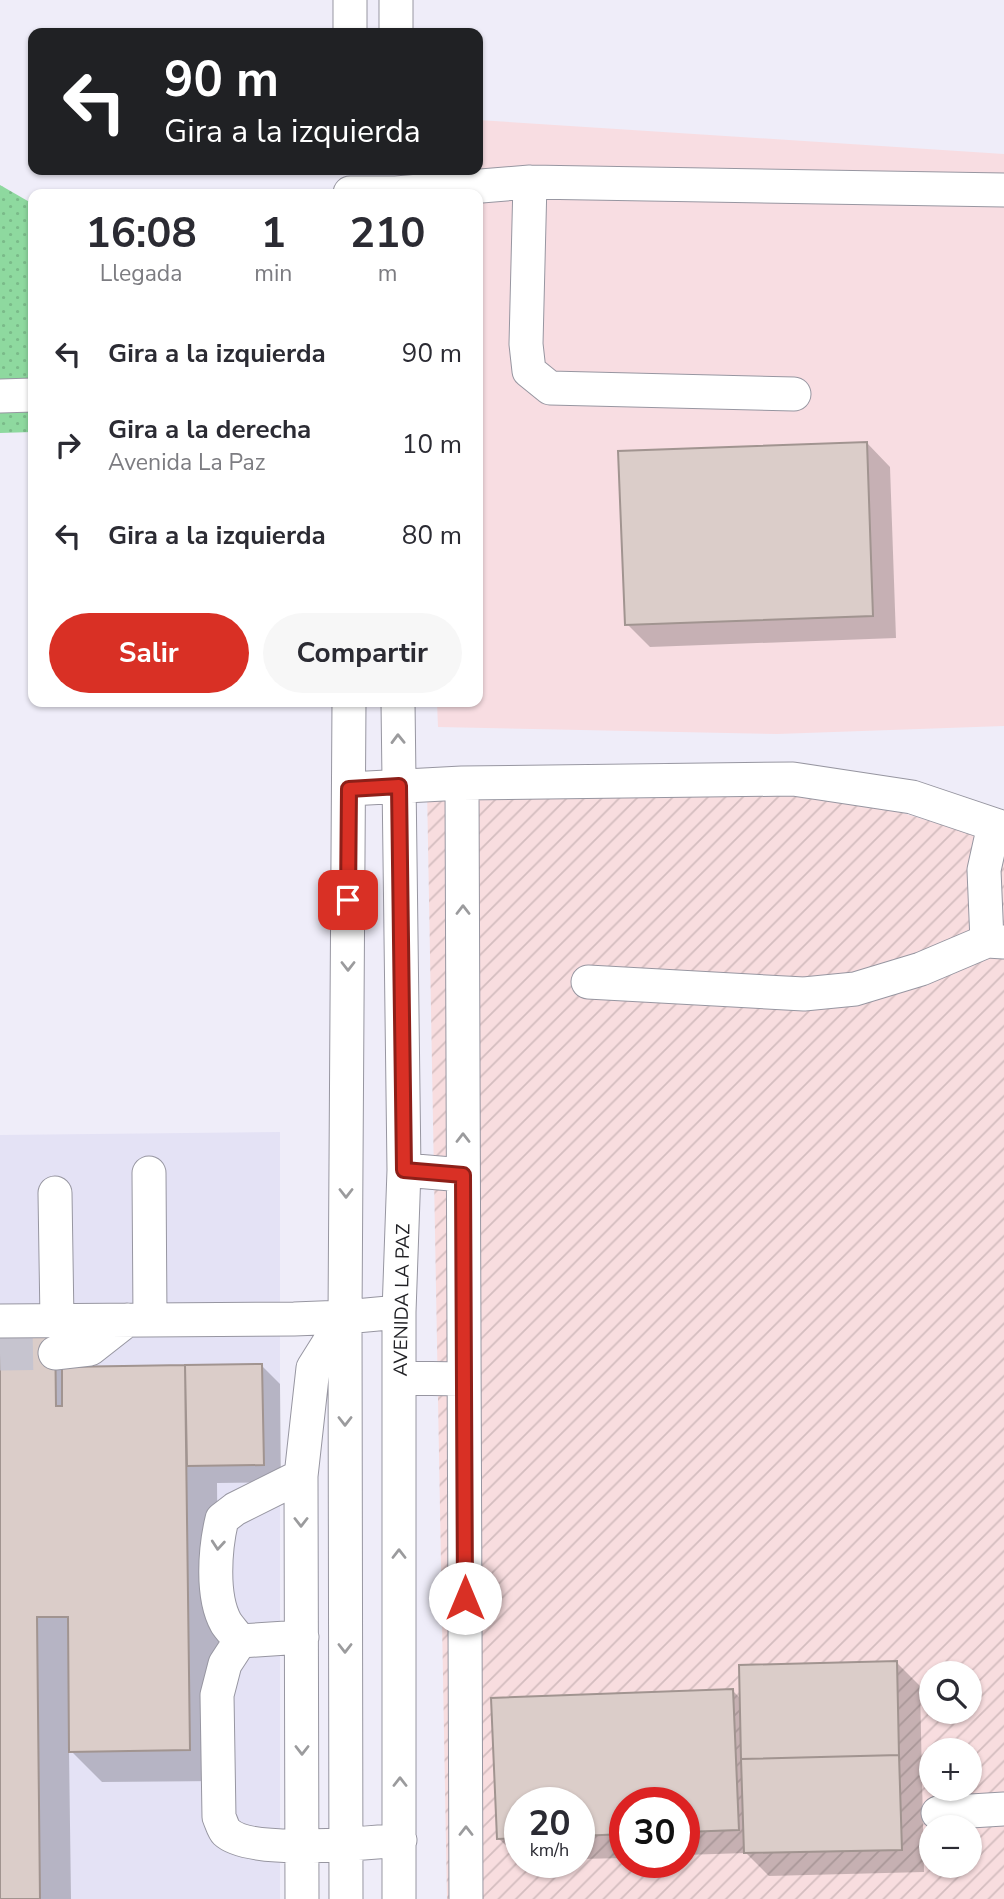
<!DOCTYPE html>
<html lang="es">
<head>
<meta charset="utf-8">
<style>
	body { margin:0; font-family:"Nunito Sans",sans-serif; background:#f7f7f7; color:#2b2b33; height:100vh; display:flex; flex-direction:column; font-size:26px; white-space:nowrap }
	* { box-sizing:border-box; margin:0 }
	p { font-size:23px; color:#7c7c81 }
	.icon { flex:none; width:38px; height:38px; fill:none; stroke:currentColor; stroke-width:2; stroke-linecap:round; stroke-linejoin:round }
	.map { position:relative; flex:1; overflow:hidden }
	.drawer { position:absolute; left:28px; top:189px; width:455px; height:518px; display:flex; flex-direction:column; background:#fff; border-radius:14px; box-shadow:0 2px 5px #0004 }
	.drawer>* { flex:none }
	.top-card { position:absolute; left:28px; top:28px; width:455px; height:147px; border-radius:14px; box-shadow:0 2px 5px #0004; background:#202124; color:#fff; overflow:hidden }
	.controls { position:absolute; left:919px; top:1661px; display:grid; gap:14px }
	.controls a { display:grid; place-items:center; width:63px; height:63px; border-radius:50%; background:#fff; box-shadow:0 2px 5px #0004; font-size:35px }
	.speed { position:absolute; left:504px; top:1787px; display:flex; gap:14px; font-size:35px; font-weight:700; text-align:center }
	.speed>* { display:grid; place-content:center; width:91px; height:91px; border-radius:50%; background:#fff; box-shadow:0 2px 5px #0004; line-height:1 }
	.speed small { font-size:18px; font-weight:400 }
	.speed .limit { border:10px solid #d22; background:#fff; color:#111 }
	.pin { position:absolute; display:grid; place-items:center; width:60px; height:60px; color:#fff; margin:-30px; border-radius:14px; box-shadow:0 4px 10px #0006 }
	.me { position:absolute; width:77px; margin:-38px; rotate:0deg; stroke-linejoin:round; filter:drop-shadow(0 0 5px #0008) }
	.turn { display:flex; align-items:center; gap:24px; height:147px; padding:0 21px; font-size:32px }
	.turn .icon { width:91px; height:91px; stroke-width:2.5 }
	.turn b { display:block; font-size:49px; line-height:60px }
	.eta { display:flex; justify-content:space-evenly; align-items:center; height:119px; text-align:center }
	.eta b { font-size:42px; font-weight:700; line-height:49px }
	.cta { display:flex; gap:14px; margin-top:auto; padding:14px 21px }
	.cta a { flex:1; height:80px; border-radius:42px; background:#d93025; color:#fff; font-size:28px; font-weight:700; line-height:80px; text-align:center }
	.cta a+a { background:#f7f7f7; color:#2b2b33 }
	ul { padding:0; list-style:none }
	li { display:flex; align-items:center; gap:21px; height:91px; padding:0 21px }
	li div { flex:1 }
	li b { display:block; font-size:26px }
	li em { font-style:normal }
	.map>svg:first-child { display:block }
	.commercial { fill:#f8dde2 }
	.industrial { fill:url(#industrial-furrows); fill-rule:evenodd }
	.built { fill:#e4e2f5 }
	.grass { fill:url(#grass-dots) }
	.shadow { fill:#0003 }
	.building { fill:#dbcdc9; stroke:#a19490; stroke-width:2 }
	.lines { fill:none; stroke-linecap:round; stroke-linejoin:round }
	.minor-tunnel { stroke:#c6c4cf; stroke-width:33; stroke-dasharray:33 17; stroke-linecap:butt }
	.minor-casing { stroke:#9796a1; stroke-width:35 }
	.minor { stroke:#fff; stroke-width:33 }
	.oneway { stroke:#9b9b9d }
	.route-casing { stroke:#8d1f18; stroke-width:18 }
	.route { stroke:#d93025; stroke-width:12 }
	.labels { text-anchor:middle; stroke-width:5; stroke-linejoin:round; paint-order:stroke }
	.street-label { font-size:19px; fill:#212125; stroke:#fff }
</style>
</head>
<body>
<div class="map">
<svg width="1004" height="1899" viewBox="0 0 1004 1899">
	<defs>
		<pattern id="industrial-furrows" width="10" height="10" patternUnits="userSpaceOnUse" patternTransform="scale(1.75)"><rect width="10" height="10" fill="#f8dddf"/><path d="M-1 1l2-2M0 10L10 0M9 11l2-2" fill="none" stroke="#d4bdbf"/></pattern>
		<pattern id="grass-dots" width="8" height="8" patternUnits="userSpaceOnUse" patternTransform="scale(1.75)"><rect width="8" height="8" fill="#8ed99f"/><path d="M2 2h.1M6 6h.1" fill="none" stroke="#7aba89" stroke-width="1.8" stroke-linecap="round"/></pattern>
	</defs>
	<rect width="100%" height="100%" fill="#efedf9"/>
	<!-- commercial -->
	<path class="commercial" d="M478,120L1004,154V726L777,734L438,727L437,702H478V194L397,178L399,170H478Z"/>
	<!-- industrial -->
	<path class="industrial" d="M708,784L884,807L1004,844V1899H447L427,788ZM931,1673H970V1712H931ZM931,1750H970V1788H931ZM520,1802H579V1862H520ZM625,1802H684V1862H625ZM931,1827H970V1866H931Z"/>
	<!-- built -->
	<path class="built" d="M280,1132V1899H0V1135Z"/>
	<!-- grass -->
	<path class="grass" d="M0,185L33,204V432L0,433Z"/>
	<!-- shadow -->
	<path class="shadow" d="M867,443L890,467L896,638L650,647L627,624Z
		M0,1325L86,1356V1368L262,1366L280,1384L281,1482L217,1483L220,1781L102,1782L69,1749L71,1899H0Z
		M897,1663L920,1686L924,1872L769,1876L746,1853L684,1855V1802H625V1858L579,1859V1802H520V1859L498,1838L493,1700L733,1691L742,1700Z"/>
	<!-- building -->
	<path class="building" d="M867,442L873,616L625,625L618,451Z
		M55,1323L56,1406H62V1367L185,1365L190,1750L69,1752L68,1617H37L40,1899H0V1324Z
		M262,1364L264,1465L187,1466L185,1365Z
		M897,1661L899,1755L741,1759L739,1665Z
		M733,1689L739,1830L684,1832V1802H625V1834L579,1836V1802H520V1838L497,1839L491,1698Z
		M899,1755L902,1850L744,1853L741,1759Z"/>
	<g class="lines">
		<!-- minor-tunnel -->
		<path class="minor-tunnel" d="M0,1354L55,1353"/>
		<!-- minor casing -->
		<g class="minor-casing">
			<path id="minor" d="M350,33V0
				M396,33V0
				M530,182L526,344L529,371L550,388L794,394
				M350,193H396L530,182L1004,190
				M0,396L33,395
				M398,702L404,1170L399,1312V1899
				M462,783L466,1899
				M349,789L462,783L793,779L912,797L1004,828
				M994,825L984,870L987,941L1004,942
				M588,982L804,994L855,989L921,969L987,941
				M404,1170L463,1175
				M149,1173L150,1319
				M55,1193L57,1321
				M0,1321L294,1319L345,1317L399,1312
				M55,1353L90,1349L127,1320
				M399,1378L464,1379
				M302,1637L240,1641L225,1664L217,1695L219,1817C221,1821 223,1829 226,1832C250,1855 366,1843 400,1840
				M240,1641C236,1635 230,1629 226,1623C211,1596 215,1548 222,1519L235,1509L301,1476
				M938,1813L1004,1809
				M302,1899L301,1476L313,1368L345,1317
				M346,1899L345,1317L349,702"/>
		</g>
		<!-- minor -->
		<use href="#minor" class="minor"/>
	</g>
	<!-- one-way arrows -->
	<defs><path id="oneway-chevron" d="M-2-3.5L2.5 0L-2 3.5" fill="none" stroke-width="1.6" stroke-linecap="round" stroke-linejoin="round" transform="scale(1.75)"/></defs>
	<g class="oneway">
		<use href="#oneway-chevron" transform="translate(398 739) rotate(-91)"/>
		<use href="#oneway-chevron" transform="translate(463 910) rotate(-90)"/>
		<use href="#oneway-chevron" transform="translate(348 966) rotate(90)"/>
		<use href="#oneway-chevron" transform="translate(463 1138) rotate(-90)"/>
		<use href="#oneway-chevron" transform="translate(346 1193) rotate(90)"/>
		<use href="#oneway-chevron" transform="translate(345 1421) rotate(90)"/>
		<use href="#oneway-chevron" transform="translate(301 1522) rotate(90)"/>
		<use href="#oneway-chevron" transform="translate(218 1545) rotate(95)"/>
		<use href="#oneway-chevron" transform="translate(399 1554) rotate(-90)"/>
		<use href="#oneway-chevron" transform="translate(345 1648) rotate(90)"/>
		<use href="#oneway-chevron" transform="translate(302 1750) rotate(90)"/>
		<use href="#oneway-chevron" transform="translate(400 1782) rotate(-90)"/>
		<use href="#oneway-chevron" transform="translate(466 1831) rotate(-90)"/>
	</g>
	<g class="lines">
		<!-- route casing -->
		<g class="route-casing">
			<path id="route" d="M348,900L349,789L399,786L404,1170L463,1175L465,1598"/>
		</g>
		<!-- route -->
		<use href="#route" class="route"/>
	</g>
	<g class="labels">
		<!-- street labels -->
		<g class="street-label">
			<text transform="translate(401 1300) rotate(-89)" y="7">AVENIDA LA PAZ</text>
		</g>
	</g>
</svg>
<div class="controls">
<a><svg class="icon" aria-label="search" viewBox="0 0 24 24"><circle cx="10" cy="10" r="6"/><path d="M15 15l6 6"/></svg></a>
<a>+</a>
<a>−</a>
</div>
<div class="speed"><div>20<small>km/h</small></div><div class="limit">30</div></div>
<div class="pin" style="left:348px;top:900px;background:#d93025"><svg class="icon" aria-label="arrive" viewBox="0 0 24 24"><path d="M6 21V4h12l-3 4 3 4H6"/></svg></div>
<svg class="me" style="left:465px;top:1598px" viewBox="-20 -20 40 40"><circle r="19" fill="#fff"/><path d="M0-13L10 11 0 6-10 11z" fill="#d93025"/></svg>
<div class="top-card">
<div class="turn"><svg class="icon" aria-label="left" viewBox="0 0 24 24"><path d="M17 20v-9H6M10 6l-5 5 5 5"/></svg><div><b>90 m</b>Gira a la izquierda</div></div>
</div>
<section class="drawer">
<div class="eta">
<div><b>16:08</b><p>Llegada</p></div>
<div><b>1</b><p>min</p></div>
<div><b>210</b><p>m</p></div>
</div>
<ul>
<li><svg class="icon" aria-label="left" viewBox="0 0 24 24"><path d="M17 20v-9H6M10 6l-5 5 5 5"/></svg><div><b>Gira a la izquierda</b></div><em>90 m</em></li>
<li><svg class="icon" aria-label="right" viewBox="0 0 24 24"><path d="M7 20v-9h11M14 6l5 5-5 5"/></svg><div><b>Gira a la derecha</b><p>Avenida La Paz</p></div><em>10 m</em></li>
<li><svg class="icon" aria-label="left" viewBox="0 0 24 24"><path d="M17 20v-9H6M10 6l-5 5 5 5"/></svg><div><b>Gira a la izquierda</b></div><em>80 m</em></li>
</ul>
<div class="cta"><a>Salir</a><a>Compartir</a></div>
</section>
</div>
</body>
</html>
